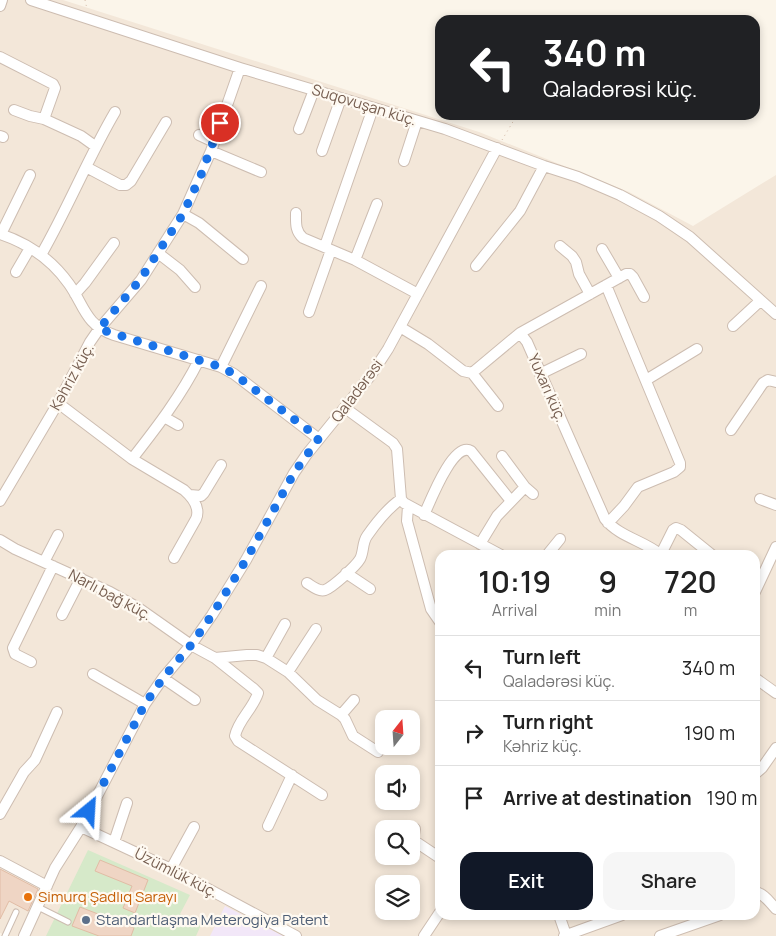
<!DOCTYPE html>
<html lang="en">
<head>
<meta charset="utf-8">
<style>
	body { margin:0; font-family:Manrope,sans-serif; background:#f6f6f6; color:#222; height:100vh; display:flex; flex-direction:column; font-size:19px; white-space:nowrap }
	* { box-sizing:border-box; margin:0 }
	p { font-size:16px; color:#767676 }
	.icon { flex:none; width:28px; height:28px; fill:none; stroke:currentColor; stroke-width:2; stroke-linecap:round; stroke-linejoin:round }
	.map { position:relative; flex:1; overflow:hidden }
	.details { position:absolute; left:435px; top:550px; width:325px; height:370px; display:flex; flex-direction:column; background:#fff; border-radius:15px; box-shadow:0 2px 8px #0003 }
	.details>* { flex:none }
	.banner { position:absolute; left:435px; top:15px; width:325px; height:105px; border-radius:15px; box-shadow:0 2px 8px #0003; background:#202124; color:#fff; overflow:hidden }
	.needle { width:32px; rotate:17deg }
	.tools { position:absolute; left:375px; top:710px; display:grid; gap:10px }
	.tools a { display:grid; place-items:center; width:45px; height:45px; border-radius:10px; background:#fff; box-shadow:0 2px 8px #0003; font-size:25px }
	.pin { position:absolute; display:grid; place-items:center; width:42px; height:42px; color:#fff; margin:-21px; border:2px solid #fff; border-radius:50%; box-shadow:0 1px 5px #0007 }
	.me { position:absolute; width:55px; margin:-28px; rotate:27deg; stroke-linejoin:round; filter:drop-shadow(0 0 4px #0008) }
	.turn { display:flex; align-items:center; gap:18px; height:105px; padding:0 25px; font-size:22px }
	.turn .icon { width:65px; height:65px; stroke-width:2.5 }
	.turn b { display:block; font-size:35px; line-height:42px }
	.eta { display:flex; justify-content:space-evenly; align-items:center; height:85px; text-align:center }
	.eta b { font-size:30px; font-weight:600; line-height:35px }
	.primary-button { display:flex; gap:10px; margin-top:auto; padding:10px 25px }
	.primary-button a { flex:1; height:58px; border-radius:15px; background:#111827; color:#fff; font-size:20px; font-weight:600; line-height:58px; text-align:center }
	.primary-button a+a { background:#f6f6f6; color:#222 }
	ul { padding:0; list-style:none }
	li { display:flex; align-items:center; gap:15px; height:65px; padding:0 25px; border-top:1px solid #e0e0e0 }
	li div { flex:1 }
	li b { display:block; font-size:19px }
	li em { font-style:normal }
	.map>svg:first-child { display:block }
	.residential { fill:#f3e7d9; fill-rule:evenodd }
	.education { fill:#f2e7f8 }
	.green { fill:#d6e9c9 }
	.building { fill:#efd5c4; stroke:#e1bca5 }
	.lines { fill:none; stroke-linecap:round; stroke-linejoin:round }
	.lane-casing { stroke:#cdbdb1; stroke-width:7 }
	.street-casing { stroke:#cdbdb1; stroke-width:12 }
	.path { stroke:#d4b9a6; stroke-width:1; stroke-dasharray:1 4; stroke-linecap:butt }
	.lane { stroke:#fff; stroke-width:5 }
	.street { stroke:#fff; stroke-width:10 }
	.route { stroke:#1a73e8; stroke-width:9; stroke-dasharray:0 16.2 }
	.food-dot { fill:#e8710a; stroke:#fef9f1; stroke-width:2 }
	.service-dot { fill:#5c6f8a; stroke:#fef9f1; stroke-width:2 }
	.labels { text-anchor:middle; stroke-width:4.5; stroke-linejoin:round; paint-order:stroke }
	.street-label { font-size:15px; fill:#755d4f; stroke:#fef9f1 }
	.food-label { font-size:15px; fill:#c56008; stroke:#fef9f1; text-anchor:start }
	.service-label { font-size:15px; fill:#4e5e75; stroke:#fef9f1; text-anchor:start }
</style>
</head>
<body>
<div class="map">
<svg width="776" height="936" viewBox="0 0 776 936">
	<rect width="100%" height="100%" fill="#fbf5ea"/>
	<!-- residential -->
	<path class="residential" d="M0,0H63L479,132L629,192L693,226L776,175V936H7L0,933ZM440,555H755V915H440ZM384,719H411V746H384ZM384,774H411V801H384ZM384,829H411V856H384ZM384,884H411V911H384Z"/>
	<!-- education -->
	<path class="education" d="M225,906L283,936H210Z"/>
	<!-- green -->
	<path class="green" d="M88,850L190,895L180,914L201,925L196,936H46Z"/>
	<!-- building -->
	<path class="building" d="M100,860L148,880L135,913L123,908L132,886L95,871Z
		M0,869L38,889L28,911L9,901L0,919Z
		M80,907L134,928L131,936H99L72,926Z"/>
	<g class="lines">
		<!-- lane casing -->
		<g class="lane-casing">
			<path id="lane" d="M38,907L68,922
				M5,936L16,912"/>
		</g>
		<!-- street casing -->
		<g class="street-casing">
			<path id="street" d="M31,0L240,68L445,129L544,166L578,177L620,195L659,216L690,237L776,314
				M0,6L2,0
				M0,57L53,84L55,88L44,119L81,136L95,146
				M14,110L30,116L44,119
				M299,129L314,90
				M199,135L214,142
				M0,136L3,137
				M211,151L261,172
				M322,151L341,98
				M404,161L417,121
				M86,167L120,185H126L131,181L166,122
				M296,213C296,223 295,231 303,238L355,260L418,294
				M183,214L199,223L243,259
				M0,234C27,243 52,260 69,284C84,305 85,325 114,335L221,367L234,374L319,439
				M1,234L30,175
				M325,246L373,108
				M560,246L572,256L576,262L579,274L590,294
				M602,249L619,278
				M158,253L180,270L195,287
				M41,255C68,208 88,158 115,112
				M355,260L377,204
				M476,266L520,211L544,166
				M16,272L30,248
				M606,285L680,463V467L674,472L638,487L624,506L608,523
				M75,294L85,283L114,243
				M309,312L331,250
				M733,326L760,301
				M400,327L428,344L463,371L472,373L520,333L527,342L605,519C619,537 645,541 661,555
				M520,333L626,274H630L633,277L644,297
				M221,367L261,286
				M472,373L498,406
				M540,374L581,354
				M646,380L697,349
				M58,403L132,459C157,427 181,396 199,360
				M345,408L393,443L397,449L401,499L404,503L501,555
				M164,417L178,425
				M731,430L763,383L768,380L776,382
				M502,456L525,487L533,494
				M132,459L184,490C192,497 201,507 196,519L174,558
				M190,495L201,496L204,493L221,465
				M760,499L776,505
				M0,501L58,403L90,342L99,329L141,280L183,214L211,151L240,68
				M408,506L407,521L431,609L440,622
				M424,515C430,502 453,441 471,451L511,501
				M0,540L15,549L110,592L137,607L191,645L215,658L254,689L258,693C253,709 238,720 235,736L238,741L322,795
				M480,544L497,516L525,487
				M661,554L673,530L676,528L681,530L712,555
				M547,555L560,539
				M44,562L58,535
				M346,573L370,589
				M307,583C312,586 319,592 325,590C333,587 356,566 360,559C364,552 362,543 367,536C376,523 388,508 401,499
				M755,592L776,547
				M62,615L81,578
				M215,658L247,655H257L266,658L288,672L317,700L341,715L345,719L353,736L378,752
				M266,658L285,624
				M31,662L15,654L13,648L53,566
				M288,672L316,629
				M93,674L145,704
				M163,678L195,700
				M755,678L776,693
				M341,715L354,700
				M755,774L762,768L776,748
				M0,814L24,772L35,760L57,712
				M268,826L292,775
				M81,827L171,869L296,936
				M415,829L413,840L440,858
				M114,842L127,803
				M0,861L47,886
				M171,869L194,827
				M755,892C764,893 770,903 776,909
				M559,915L566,935
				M24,936L55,868L81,827L145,704L163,678L191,645L212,615L246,560L294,473L307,454L371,375L388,349L497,148
				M424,936L440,912
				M564,936L622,915
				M660,936L720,915"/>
		</g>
		<!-- path -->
		<path class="path" d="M85,0L87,9
			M502,140L517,115"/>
		<!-- lane -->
		<use href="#lane" class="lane"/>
		<!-- street -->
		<use href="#street" class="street"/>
	</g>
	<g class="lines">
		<!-- route -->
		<path class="route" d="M89,811L145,704L163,678L191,645L212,615L246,560L294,473L319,438L234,374L221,367L99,329L140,280L183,214L201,175L220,123"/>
	</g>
	<!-- markers -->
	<circle class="food-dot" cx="28" cy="897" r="5"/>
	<circle class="service-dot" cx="86" cy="920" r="5"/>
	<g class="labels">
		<!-- street labels -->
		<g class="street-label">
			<text transform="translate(364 105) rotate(17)" y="5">Suqovuşan küç.</text>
			<text transform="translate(72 377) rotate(-61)" y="5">Kəhriz küç.</text>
			<text transform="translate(547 388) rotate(66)" y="5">Yuxarı küç.</text>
			<text transform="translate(357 391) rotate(-53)" y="5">Qaladərəsi</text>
			<text transform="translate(110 595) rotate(28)" y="5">Narlı bağ küç.</text>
			<text transform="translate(176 873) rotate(27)" y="5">Üzümlük küç.</text>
		</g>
		<!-- food labels -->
		<g class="food-label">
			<text x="38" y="902">Simurq Şadlıq Sarayı</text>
		</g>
		<!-- service labels -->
		<g class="service-label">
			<text x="96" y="925">Standartlaşma Meterogiya Patent</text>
		</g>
	</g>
</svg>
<div class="tools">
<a><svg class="needle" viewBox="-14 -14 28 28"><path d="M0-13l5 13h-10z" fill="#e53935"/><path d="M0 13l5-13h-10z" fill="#767676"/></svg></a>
<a><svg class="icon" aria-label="sound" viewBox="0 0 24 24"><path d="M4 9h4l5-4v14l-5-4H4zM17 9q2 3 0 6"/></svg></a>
<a><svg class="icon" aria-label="search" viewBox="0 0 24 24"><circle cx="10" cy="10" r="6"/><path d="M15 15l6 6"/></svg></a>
<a><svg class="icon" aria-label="layers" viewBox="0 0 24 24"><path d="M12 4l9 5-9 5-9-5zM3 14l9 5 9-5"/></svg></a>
</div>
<div class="pin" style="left:220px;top:123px;background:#d93025"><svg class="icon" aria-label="arrive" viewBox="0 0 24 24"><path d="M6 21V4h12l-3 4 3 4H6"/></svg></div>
<svg class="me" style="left:89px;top:811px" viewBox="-20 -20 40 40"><path d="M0-17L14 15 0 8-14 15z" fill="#1a73e8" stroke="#fff" stroke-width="4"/></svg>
<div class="banner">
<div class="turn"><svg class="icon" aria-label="left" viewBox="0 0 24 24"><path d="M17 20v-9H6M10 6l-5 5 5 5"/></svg><div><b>340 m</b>Qaladərəsi küç.</div></div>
</div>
<section class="details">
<div class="eta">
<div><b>10:19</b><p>Arrival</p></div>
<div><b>9</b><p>min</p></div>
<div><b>720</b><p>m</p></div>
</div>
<ul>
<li><svg class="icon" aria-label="left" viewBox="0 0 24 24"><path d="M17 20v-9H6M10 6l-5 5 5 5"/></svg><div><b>Turn left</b><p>Qaladərəsi küç.</p></div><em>340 m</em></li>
<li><svg class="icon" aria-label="right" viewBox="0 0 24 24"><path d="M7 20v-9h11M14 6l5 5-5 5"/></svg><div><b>Turn right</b><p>Kəhriz küç.</p></div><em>190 m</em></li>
<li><svg class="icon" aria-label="arrive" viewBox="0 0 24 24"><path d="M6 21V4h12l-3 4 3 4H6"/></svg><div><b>Arrive at destination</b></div><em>190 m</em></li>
</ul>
<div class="primary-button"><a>Exit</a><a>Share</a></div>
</section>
</div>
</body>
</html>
